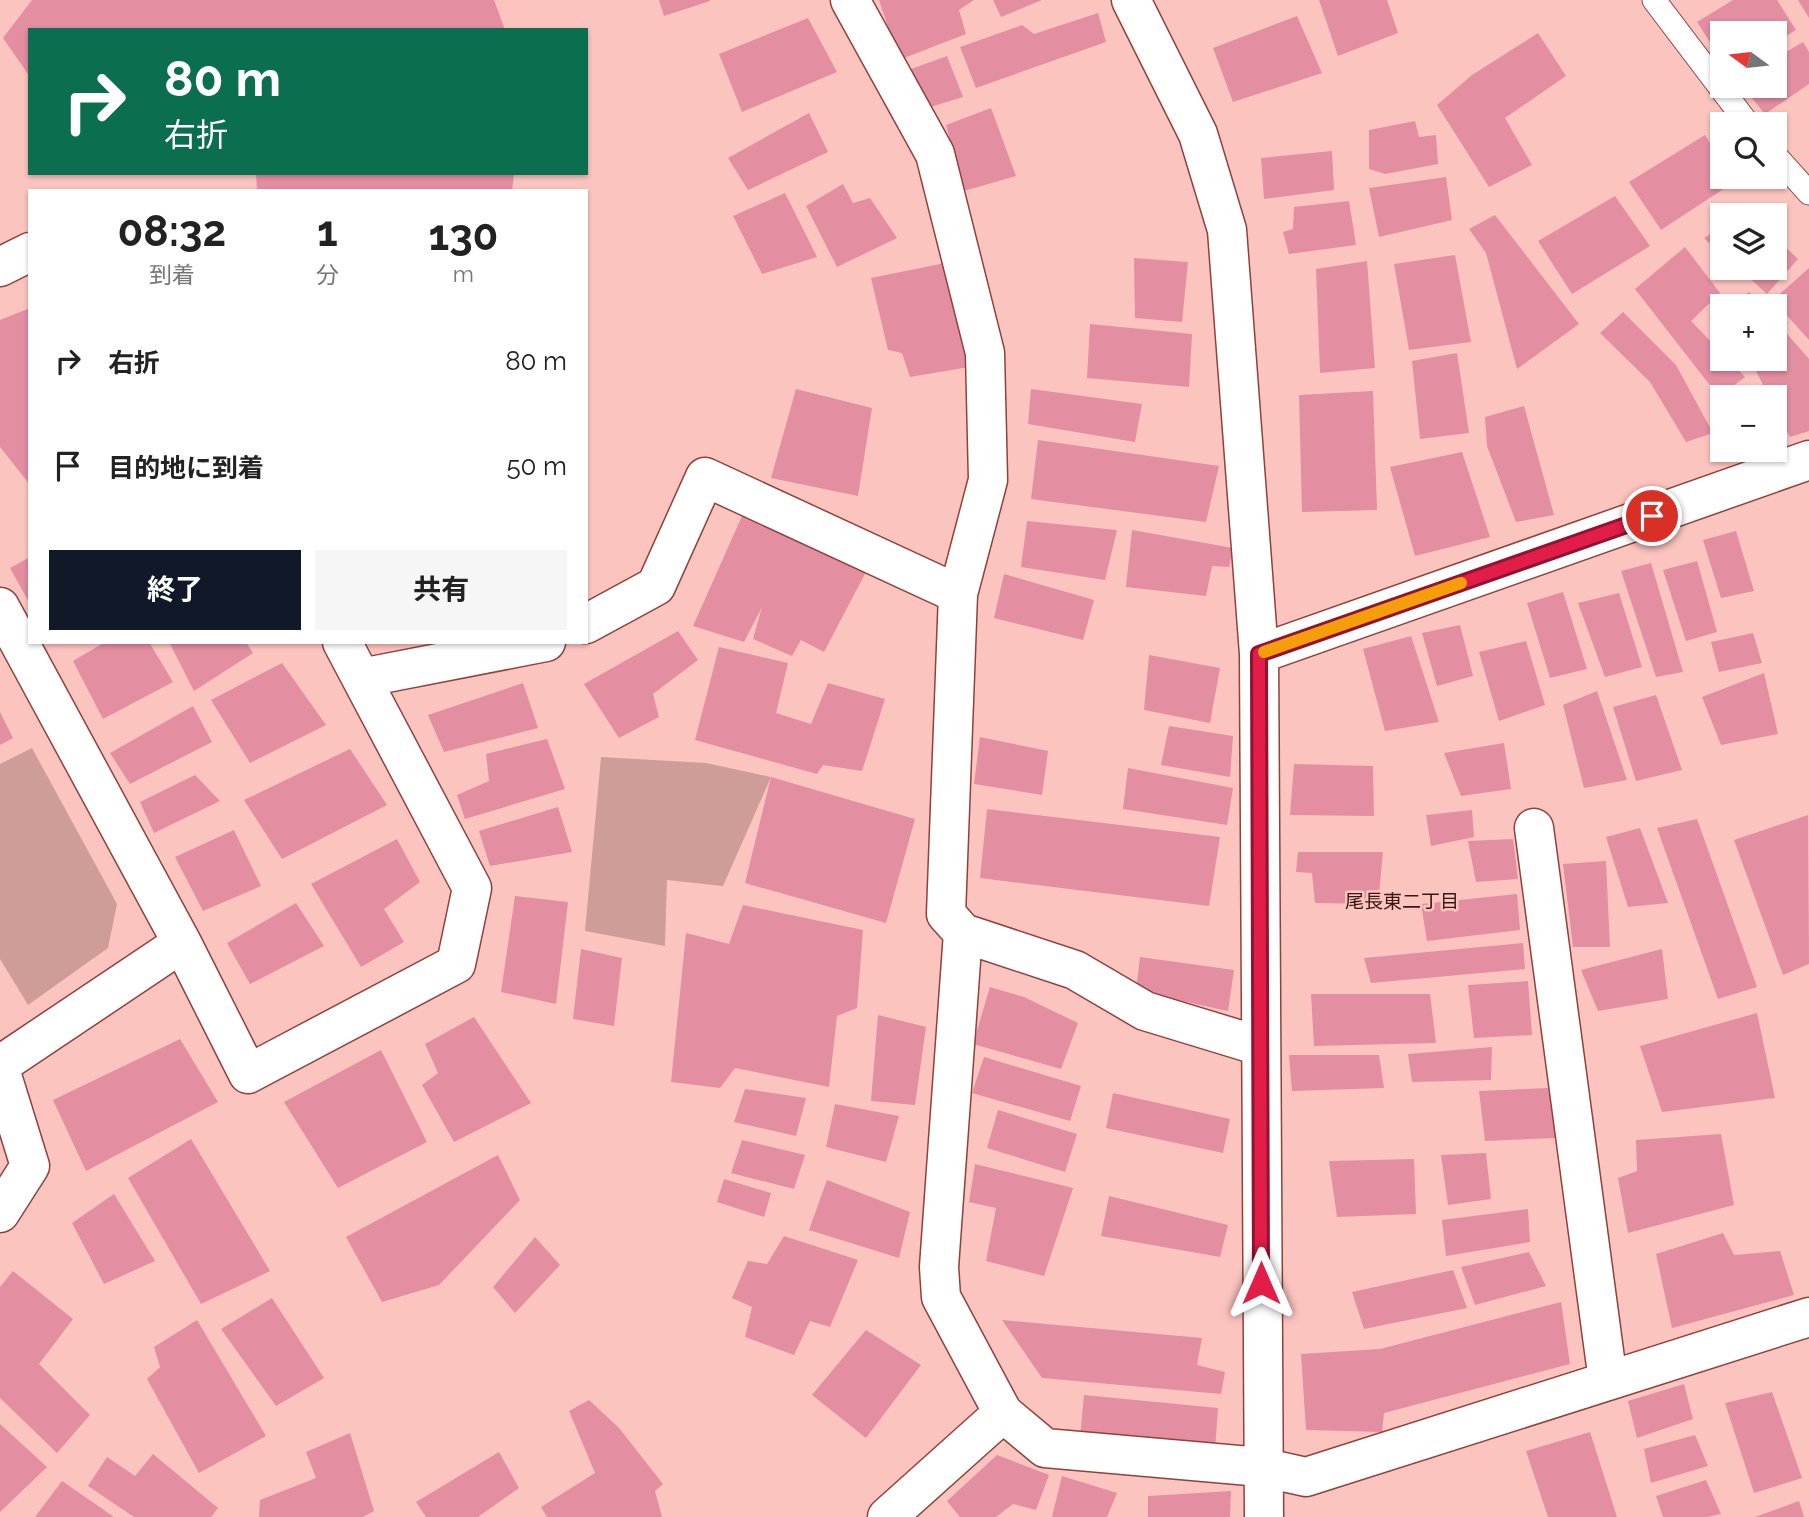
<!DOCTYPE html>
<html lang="ja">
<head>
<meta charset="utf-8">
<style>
	body { margin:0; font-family:Raleway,"Noto Sans JP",sans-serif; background:#f6f6f6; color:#222; height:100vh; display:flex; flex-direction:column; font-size:26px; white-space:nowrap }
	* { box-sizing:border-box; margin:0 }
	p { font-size:23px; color:#767676 }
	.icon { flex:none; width:38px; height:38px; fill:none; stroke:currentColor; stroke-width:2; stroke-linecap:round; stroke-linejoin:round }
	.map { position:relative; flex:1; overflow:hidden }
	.sheet { position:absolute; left:28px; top:189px; width:560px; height:455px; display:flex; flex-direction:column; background:#fff; border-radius:0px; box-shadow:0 2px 5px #0004 }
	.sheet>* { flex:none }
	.guide { position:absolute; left:28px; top:28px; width:560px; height:147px; border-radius:0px; box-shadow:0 2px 5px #0004; background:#0b6e4f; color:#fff; overflow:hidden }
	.needle { width:46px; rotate:285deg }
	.buttons { position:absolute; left:1710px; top:21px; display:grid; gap:14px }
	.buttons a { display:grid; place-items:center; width:77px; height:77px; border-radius:0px; background:#fff; box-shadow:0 2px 5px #0004; font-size:35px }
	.pin { position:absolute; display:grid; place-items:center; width:60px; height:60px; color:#fff; margin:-30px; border:4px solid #fff; border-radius:50%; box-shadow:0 2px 7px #0007 }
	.me { position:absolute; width:77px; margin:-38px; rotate:0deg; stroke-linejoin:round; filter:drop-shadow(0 0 5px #0008) }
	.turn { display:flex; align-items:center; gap:24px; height:147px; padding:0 21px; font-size:32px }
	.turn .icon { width:91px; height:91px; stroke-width:2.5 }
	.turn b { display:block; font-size:49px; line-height:60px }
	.eta { display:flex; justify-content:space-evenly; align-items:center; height:119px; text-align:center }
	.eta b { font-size:42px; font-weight:700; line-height:49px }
	.primary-button { display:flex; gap:14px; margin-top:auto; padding:14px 21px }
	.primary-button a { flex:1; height:80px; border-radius:0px; background:#111827; color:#fff; font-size:28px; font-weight:700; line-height:80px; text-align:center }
	.primary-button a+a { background:#f6f6f6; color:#222 }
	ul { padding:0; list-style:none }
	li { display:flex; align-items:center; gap:21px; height:105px; padding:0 21px }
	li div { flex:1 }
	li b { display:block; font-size:26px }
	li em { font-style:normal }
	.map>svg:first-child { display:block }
	.green { fill:#cf9d98 }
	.building { fill:#e48ea2 }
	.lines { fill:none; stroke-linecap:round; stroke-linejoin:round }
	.service-casing { stroke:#8f413c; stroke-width:25 }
	.minor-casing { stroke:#8f413c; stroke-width:41 }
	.service { stroke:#fff; stroke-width:23 }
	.minor { stroke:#fff; stroke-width:38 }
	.route-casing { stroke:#92132f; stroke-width:18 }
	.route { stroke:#e11d48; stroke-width:12 }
	.slow { stroke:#f59e0b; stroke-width:12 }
	.labels { text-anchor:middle; stroke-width:5; stroke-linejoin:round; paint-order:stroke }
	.neighbourhood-label { font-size:19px; fill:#371614; stroke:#fcc4bf }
</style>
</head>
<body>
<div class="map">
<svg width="1809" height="1517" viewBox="0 0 1809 1517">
	<rect width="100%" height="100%" fill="#fcc4bf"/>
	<!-- green -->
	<path class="green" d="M32,748L117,904L108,948L28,1005L0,959V764Z
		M601,757L706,763L771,777L723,886L667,880L665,946L585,931Z"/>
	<!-- building -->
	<path class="building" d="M32,0H494L505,30H30V77L3,38Z
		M659,0H710V1L664,16Z
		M879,0H974L959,10L966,34L899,60Z
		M993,0H1042L1001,17Z
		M1319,0H1387L1398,33L1338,56Z
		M1733,0H1777L1796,30L1774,43V33H1722V61L1697,22Z
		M1798,0H1809V18Z
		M1098,13L1106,42L976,88L960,47L1022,25L1034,34Z
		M1297,16L1322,73L1233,102L1213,48Z
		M808,18L837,72L742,112L719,54Z
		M1538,33L1566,76L1505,118L1532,165L1489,187L1437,105L1472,75Z
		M1803,42L1809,52V84L1765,114L1742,86H1774V59Z
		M947,56L963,97L924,109L903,72Z
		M991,108L1016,176L964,191L946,125Z
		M809,113L828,152L748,190L728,158Z
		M1415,121L1419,137L1436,135L1438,164L1385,174L1369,169V130Z
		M1705,135L1722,163V177H1731L1734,182L1661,230L1629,182Z
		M1332,151L1334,190L1264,199L1261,158Z
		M256,173H514L512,191H257Z
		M1446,177L1452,220L1379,237L1369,188Z
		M843,184L853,203L870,198L897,238L837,267L806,206Z
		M785,193L817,257L762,274L733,216Z
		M1615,196L1650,246L1572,294L1538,241Z
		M1349,201L1356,245L1289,254L1283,232L1293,229L1294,207Z
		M1495,215L1579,324L1517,369L1486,253L1469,229Z
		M1722,227V256L1704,238Z
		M1777,239L1798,259L1767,294L1744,273L1749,268H1774Z
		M1685,247L1720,293L1691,321L1722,353V359H1728L1745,377L1719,397L1635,289Z
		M1455,255L1471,342L1409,350L1394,264Z
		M1134,258L1188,262L1182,322L1135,318Z
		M1367,261L1375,368L1320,373L1316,269Z
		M945,263L969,367L910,377L902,353L888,350L871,278Z
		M1809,268V340L1773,300Z
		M1749,292L1762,306H1731Z
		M30,308V485L0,447V320Z
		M1623,312L1676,365L1713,433L1686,442L1650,382L1600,333Z
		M1722,314V332L1711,322Z
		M1774,319L1809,359V431L1790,437L1774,407V397H1769L1750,359H1774Z
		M1090,324L1192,334L1189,387L1087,378Z
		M1457,353L1469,433L1420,439L1412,361Z
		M796,389L872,408L858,496L771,478Z
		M1031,389L1142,404L1135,442L1028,424Z
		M1373,391L1377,510L1302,512L1299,395Z
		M1524,406L1554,515L1516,522L1487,446L1485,417Z
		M1038,440L1219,466L1206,522L1031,499Z
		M1462,452L1490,537L1415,556L1390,467Z
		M742,516L794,532L868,568L824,652L801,640L792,656L753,639L762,607L744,642L693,626Z
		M1027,521L1117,530L1105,580L1021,567Z
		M1132,530L1233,548L1229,567L1212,566L1206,596L1126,587Z
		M1736,531L1754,591L1721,598L1703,540Z
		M30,557V604L10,568Z
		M1697,561L1717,632L1686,641L1663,570Z
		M1651,563L1683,672L1656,677L1621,571Z
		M1004,574L1094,600L1083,640L994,618Z
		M1563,592L1587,669L1550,678L1527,603Z
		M1619,593L1642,667L1605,677L1578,603Z
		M1460,625L1473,676L1437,686L1422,633Z
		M678,631L698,660L653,694L659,717L619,738L584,684Z
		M1753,633L1762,663L1719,672L1711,642Z
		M1411,636L1439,722L1385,731L1363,649Z
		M1526,641L1545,705L1499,721L1479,652Z
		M105,642H149L173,682L103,719L73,661Z
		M169,642H246L253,653L194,691Z
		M719,647L788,663L776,713L811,724L828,683L885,699L862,771L823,765L817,774L695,740Z
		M1149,655L1220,668L1210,723L1144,710Z
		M282,663L326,725L250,763L211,700Z
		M1764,673L1778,734L1721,745L1702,697Z
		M523,683L538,728L444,752L428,715Z
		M1597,691L1627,780L1584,788L1563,705Z
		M1656,695L1682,770L1636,781L1613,707Z
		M193,706L212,742L130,784L110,753Z
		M0,712L13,738L0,745Z
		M1169,726L1233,736L1230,777L1161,765Z
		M980,737L1048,751L1042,795L974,784Z
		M547,739L565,789L465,819L457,795L489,781L486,754Z
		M1504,743L1511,789L1461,796L1444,753Z
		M350,749L387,805L282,859L244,800Z
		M1294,764L1373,766L1374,816L1290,815Z
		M1128,768L1233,788L1227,825L1123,809Z
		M195,775L220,801L154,833L140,802Z
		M771,777L915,819L886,923L745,883Z
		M558,807L572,852L490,866L479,831Z
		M987,809L1220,837L1209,906L980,878Z
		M1472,810L1474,837L1431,846L1426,815Z
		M1808,815L1809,964L1783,975L1734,840Z
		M1697,819L1757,987L1718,999L1657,828Z
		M1640,828L1668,903L1628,907L1606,837Z
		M234,830L261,886L203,911L175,857Z
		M397,839L420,882L384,909L404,942L361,967L311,884Z
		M1513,839L1518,879L1476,882L1468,841Z
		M1298,852H1383L1378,904L1315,903L1312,873L1296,872Z
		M1606,861L1610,947H1573L1563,864Z
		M1517,894L1520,930L1427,941L1421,904Z
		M515,896L568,902L556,1004L501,992Z
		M296,903L324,946L250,984L227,943Z
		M743,905L863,930L857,1008L837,1016L829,1087L735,1068L720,1088L671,1082L686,933L729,944Z
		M1523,943L1525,969L1371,983L1364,958Z
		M581,949L622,958L614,1026L573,1019Z
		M1662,949L1668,999L1598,1011L1581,970Z
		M1140,957L1234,970L1228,1011L1136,991Z
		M1528,981L1532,1035L1474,1038L1468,985Z
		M990,987L1024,997L1078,1023L1061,1069L973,1044Z
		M1311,994H1430L1436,1043L1314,1046Z
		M1757,1013L1775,1098L1662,1112L1640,1046Z
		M878,1015L926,1027L915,1105L871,1101Z
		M474,1017L531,1103L454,1142L422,1085L438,1073L425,1044Z
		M180,1039L218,1102L86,1171L53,1100Z
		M1492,1047L1491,1080L1412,1082L1408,1054Z
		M381,1050L427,1142L338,1188L284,1102Z
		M1289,1055H1379L1384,1088L1292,1091Z
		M984,1057L1081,1086L1070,1121L972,1093Z
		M1548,1088L1556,1138L1485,1141L1479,1091Z
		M745,1089L806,1098L796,1136L734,1122Z
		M1113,1093L1230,1119L1223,1153L1106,1128Z
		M835,1104L899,1116L886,1162L826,1147Z
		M998,1110L1077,1134L1065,1172L987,1148Z
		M1721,1134L1734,1205L1628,1233L1618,1178L1637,1171L1636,1140Z
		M191,1139L270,1271L201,1304L128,1178Z
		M742,1140L805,1155L794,1189L731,1173Z
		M1486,1153L1491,1199L1448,1205L1441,1155Z
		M498,1155L520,1200L439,1285L382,1302L346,1237Z
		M1414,1159L1416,1214L1337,1217L1329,1161Z
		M975,1164L1073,1188L1044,1276L986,1261L996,1208L969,1202Z
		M724,1179L771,1193L764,1217L717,1202Z
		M827,1180L910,1212L899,1258L809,1230Z
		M114,1194L155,1261L104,1284L72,1223Z
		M1109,1196L1228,1225L1220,1257L1101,1236Z
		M1528,1209L1530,1242L1446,1256L1442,1220Z
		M1723,1233L1734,1255L1780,1251L1794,1295L1672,1328L1656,1254Z
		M784,1236L858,1260L830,1327L810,1321L794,1355L745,1337L752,1307L732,1298L748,1261L767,1264Z
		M535,1237L560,1265L515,1313L493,1287Z
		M1529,1252L1546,1286L1475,1305L1461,1267Z
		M1453,1270L1467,1308L1364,1329L1352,1292Z
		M13,1271L73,1319L39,1364L90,1415L57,1453L0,1398V1287Z
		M272,1298L324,1378L276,1406L221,1329Z
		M1561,1302L1570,1364L1384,1413L1382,1432L1306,1430L1301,1354L1380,1349Z
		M197,1320L266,1436L199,1473L147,1379L160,1367L154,1347Z
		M1002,1320L1202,1338L1197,1365L1225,1372L1221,1394L1042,1378Z
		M866,1330L921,1365L866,1438L812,1395Z
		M1684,1384L1693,1419L1637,1438L1628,1401Z
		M1772,1392L1802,1478L1754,1493L1725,1403Z
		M1084,1395L1218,1408L1215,1451L1080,1438Z
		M589,1400L619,1428L663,1484L655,1491L662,1517H547L541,1507L595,1473L569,1411Z
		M0,1424L47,1467L0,1512Z
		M1590,1432L1617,1517H1548L1526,1451Z
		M350,1433L374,1511L363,1517H259L260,1500L316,1478L306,1452Z
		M1695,1435L1708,1466L1651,1483L1644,1449Z
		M499,1452L519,1488L478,1517H426L416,1502Z
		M153,1454L218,1508L211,1517H134L88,1486L107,1457L135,1476Z
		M997,1455L1049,1475L1036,1510L1013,1504L996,1517H960L947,1501Z
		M1062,1476L1117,1493L1107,1517H1052Z
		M1706,1480L1721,1514L1707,1517H1663L1656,1496Z
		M62,1481L114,1517H35Z
		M1231,1491L1230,1517H1148V1496Z
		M1799,1501L1804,1517H1755Z"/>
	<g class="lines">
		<!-- service casing -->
		<g class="service-casing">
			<path id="service" d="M1654,0L1748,124
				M1774,154L1809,193"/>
		</g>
		<!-- minor casing -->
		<g class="minor-casing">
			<path id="minor" d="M850,0L935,154L985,353L988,480L958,594L946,914L963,933L939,1267L941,1297L1003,1413L1045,1448L1261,1467L1306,1477L1809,1317
				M1131,0L1198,134L1227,230L1259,654L1264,1517
				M0,267L30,252
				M0,607L182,943L248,1074L456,964L472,888L342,642
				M586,624L656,586L705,477L958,594
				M1259,654L1809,460
				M361,678L546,642
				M1534,828L1608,1381
				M963,933L1075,970L1145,1011L1260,1046
				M0,1065L182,943
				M0,1069L30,1166L0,1213
				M887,1517L1003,1413"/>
		</g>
		<!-- service -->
		<use href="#service" class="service"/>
		<!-- minor -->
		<use href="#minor" class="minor"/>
	</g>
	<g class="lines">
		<!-- route casing -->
		<g class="route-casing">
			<path id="route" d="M1261,1283L1259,654L1652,516"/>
		</g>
		<!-- route -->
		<use href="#route" class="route"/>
		<!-- slow -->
		<path class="slow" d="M1264,652L1461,583"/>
	</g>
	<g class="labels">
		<!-- neighbourhood labels -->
		<g class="neighbourhood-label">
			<text x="1402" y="908">尾長東二丁目</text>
		</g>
	</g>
</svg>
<div class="buttons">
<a><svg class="needle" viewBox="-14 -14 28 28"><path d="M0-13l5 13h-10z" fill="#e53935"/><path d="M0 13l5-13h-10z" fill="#767676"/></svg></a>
<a><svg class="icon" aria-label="search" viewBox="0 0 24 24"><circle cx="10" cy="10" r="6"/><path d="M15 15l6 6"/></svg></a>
<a><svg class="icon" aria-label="layers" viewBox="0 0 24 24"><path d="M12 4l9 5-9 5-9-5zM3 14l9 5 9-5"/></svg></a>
<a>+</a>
<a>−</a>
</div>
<div class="pin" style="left:1652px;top:516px;background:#d93025"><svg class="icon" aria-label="arrive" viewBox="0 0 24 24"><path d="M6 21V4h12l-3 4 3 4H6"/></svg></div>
<svg class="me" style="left:1261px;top:1283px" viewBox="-20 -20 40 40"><path d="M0-17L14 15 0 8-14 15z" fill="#e11d48" stroke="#fff" stroke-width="4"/></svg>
<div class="guide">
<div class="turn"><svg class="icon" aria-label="right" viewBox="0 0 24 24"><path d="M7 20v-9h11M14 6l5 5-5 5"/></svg><div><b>80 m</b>右折</div></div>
</div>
<section class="sheet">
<div class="eta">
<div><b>08:32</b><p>到着</p></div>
<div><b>1</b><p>分</p></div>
<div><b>130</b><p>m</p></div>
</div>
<ul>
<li><svg class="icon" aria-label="right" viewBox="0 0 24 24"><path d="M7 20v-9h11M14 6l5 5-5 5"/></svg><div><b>右折</b></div><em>80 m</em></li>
<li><svg class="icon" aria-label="arrive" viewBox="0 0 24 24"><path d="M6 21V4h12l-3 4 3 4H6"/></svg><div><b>目的地に到着</b></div><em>50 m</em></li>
</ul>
<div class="primary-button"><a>終了</a><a>共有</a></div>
</section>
</div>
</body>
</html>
